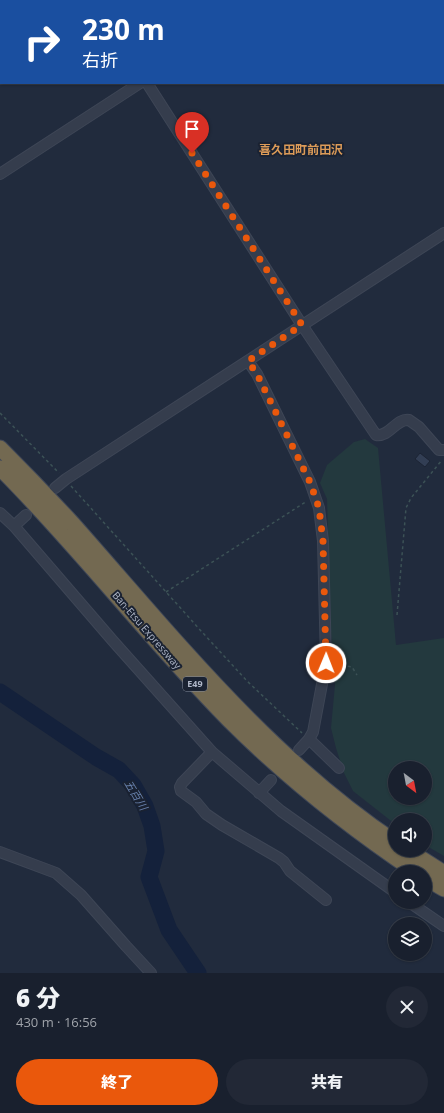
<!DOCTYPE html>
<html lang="ja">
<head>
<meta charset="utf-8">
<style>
	body { margin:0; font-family:"Open Sans","Noto Sans JP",sans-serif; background:#222836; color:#f1f3f6; height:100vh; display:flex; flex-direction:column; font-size:15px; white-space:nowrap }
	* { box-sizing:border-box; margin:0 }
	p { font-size:13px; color:#9fa3aa }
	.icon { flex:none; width:22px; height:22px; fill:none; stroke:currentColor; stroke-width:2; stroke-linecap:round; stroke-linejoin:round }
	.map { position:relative; height:973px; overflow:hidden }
	.drawer { display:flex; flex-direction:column; background:#19202e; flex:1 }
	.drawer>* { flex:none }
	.guide { position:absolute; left:0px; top:0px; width:444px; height:84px; box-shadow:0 1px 3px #0004,0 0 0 1px #373e4a; background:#1a4fa0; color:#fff; overflow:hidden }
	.needle { width:26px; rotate:148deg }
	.buttons { position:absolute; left:388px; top:761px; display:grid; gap:8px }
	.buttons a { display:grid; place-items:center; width:44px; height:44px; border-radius:50%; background:#19202e; box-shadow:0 1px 3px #0004,0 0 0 1px #373e4a; font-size:20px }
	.pin { position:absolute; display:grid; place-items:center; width:34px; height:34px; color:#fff; margin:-41px -17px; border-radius:50% 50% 50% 0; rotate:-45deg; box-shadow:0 0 4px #0007 }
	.pin .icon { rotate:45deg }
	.me { position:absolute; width:44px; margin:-22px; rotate:1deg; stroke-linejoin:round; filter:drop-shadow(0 0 3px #0008) }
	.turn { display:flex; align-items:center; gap:14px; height:84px; padding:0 16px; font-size:18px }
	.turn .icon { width:52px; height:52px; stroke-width:2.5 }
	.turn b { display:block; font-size:28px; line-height:34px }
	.round { display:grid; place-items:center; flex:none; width:42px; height:42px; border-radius:21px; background:#222836 }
	.headline { display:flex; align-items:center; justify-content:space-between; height:68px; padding:0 16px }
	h1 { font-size:24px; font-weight:800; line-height:30px }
	.action { display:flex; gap:8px; margin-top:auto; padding:8px 16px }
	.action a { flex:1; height:46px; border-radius:24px; background:#ea580c; color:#fff; font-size:16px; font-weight:800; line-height:46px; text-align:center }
	.action a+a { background:#222836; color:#f1f3f6 }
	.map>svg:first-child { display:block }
	.green { fill:#23393e; fill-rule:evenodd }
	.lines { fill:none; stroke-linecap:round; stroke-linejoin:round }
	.river { stroke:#14213b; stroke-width:17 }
	.building { fill:#323e54; stroke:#1c2434 }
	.minor-casing { stroke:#3e4656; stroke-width:12 }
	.highway-casing { stroke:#404858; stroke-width:17 }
	.path { stroke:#3c5256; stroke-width:1.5; stroke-dasharray:3 3; stroke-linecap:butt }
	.minor { stroke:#353d4d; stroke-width:10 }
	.highway { stroke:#736951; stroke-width:15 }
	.route { stroke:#ea580c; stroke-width:7; stroke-dasharray:0 12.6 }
	.labels { text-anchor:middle; stroke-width:4; stroke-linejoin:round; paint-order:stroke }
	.shield { fill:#1a2232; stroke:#838b9c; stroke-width:1 }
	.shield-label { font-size:9px; font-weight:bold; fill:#b0b8c9 }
	.street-label { font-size:10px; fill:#b0b8c9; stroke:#1a2232 }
	.water-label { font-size:11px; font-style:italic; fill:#667faa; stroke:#1a2232 }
	.quarter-label { font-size:12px; font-weight:bold; fill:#dc9b58; stroke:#1a2232 }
</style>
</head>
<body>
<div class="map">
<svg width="444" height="973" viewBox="0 0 444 973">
	<rect width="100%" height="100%" fill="#212b3d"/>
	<!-- green -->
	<path class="green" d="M365,439L378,448L396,645L444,638V856L425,845V820H395V824L353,791L344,773L336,748L331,728L335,685L331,632L327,499L320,483L327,465L354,442ZM395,768H425V798H395Z"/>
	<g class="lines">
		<!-- river -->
		<path class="river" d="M0,692L96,757L119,770L133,785L145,806L152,826L156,851L149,877L169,930L198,973"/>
	</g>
	<!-- building -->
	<path class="building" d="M420,453L430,461L425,467L415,459Z"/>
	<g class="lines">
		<!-- minor casing -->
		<g class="minor-casing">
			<path id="minor" d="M96,0V1
				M260,1L262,0
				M147,83L302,325L376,435C390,437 396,418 409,420L419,427L439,450H444
				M0,174L140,83
				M248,361L257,374L310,482L319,508L323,541L326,663L313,732L309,739L299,750
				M55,488L66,479L444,233
				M0,513L14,526L113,641L212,752L281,811L395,892
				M14,526L26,515
				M309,739L339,768
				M212,752L182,783L180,787L181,791L196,802L206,814L222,825L279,858L284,862L290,871L326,900
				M259,793L271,780
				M0,852L56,873L81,895L126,946L151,973
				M409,902L444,926"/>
		</g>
		<!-- highway casing -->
		<g class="highway-casing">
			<path id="highway" d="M0,448C25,473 49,498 73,524C173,637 268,757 395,842
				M0,468C80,548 149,639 229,720C286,777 349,827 416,872
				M408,850L444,873
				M425,878L444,889"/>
		</g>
		<!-- path -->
		<path class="path" d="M46,0L47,1
			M230,0L231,1
			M77,1L80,0
			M0,413L59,473
			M71,486L202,632L247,681L302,733
			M166,592L307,501
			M397,615L406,508L411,498L442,460
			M336,664L352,667L357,675"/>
		<!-- minor -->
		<use href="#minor" class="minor"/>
		<!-- highway -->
		<use href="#highway" class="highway"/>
	</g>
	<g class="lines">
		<!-- route -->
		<path class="route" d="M192,153L302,325L248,361L257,374L310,482L319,508L323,541L326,663"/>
	</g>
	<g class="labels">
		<!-- shield labels -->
		<rect class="shield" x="183" y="677" width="24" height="14" rx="3"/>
		<g class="shield-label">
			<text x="195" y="687">E49</text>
		</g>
		<!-- street labels -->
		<g class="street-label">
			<text transform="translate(147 630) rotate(49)" y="4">Ban-Etsu Expressway</text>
		</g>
		<!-- water labels -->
		<g class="water-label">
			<text transform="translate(136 795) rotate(59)" y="4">五百川</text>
		</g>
		<!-- quarter labels -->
		<g class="quarter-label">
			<text x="301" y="154">喜久田町前田沢</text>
		</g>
	</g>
</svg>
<div class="buttons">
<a><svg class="needle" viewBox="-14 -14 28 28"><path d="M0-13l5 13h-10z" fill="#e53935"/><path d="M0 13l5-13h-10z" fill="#9fa3aa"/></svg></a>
<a><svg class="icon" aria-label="sound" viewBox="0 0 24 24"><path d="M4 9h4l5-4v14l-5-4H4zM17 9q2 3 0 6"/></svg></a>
<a><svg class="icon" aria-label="search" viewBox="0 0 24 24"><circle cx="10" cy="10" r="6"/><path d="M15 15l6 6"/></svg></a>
<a><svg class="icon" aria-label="layers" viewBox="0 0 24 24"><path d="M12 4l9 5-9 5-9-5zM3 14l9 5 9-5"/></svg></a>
</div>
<div class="pin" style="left:192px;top:153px;background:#d93025"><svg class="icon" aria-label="arrive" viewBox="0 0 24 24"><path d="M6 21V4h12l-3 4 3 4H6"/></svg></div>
<svg class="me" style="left:326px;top:663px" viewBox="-20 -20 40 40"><circle r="17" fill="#ea580c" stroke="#fff" stroke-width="3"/><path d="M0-11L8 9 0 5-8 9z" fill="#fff"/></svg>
<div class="guide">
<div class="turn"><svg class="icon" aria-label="right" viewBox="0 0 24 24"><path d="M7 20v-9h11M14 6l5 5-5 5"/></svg><div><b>230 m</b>右折</div></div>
</div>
</div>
<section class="drawer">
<div class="headline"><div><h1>6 分</h1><p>430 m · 16:56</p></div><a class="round"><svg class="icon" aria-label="close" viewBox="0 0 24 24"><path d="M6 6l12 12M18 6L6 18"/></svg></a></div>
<div class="action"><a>終了</a><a>共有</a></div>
</section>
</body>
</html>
